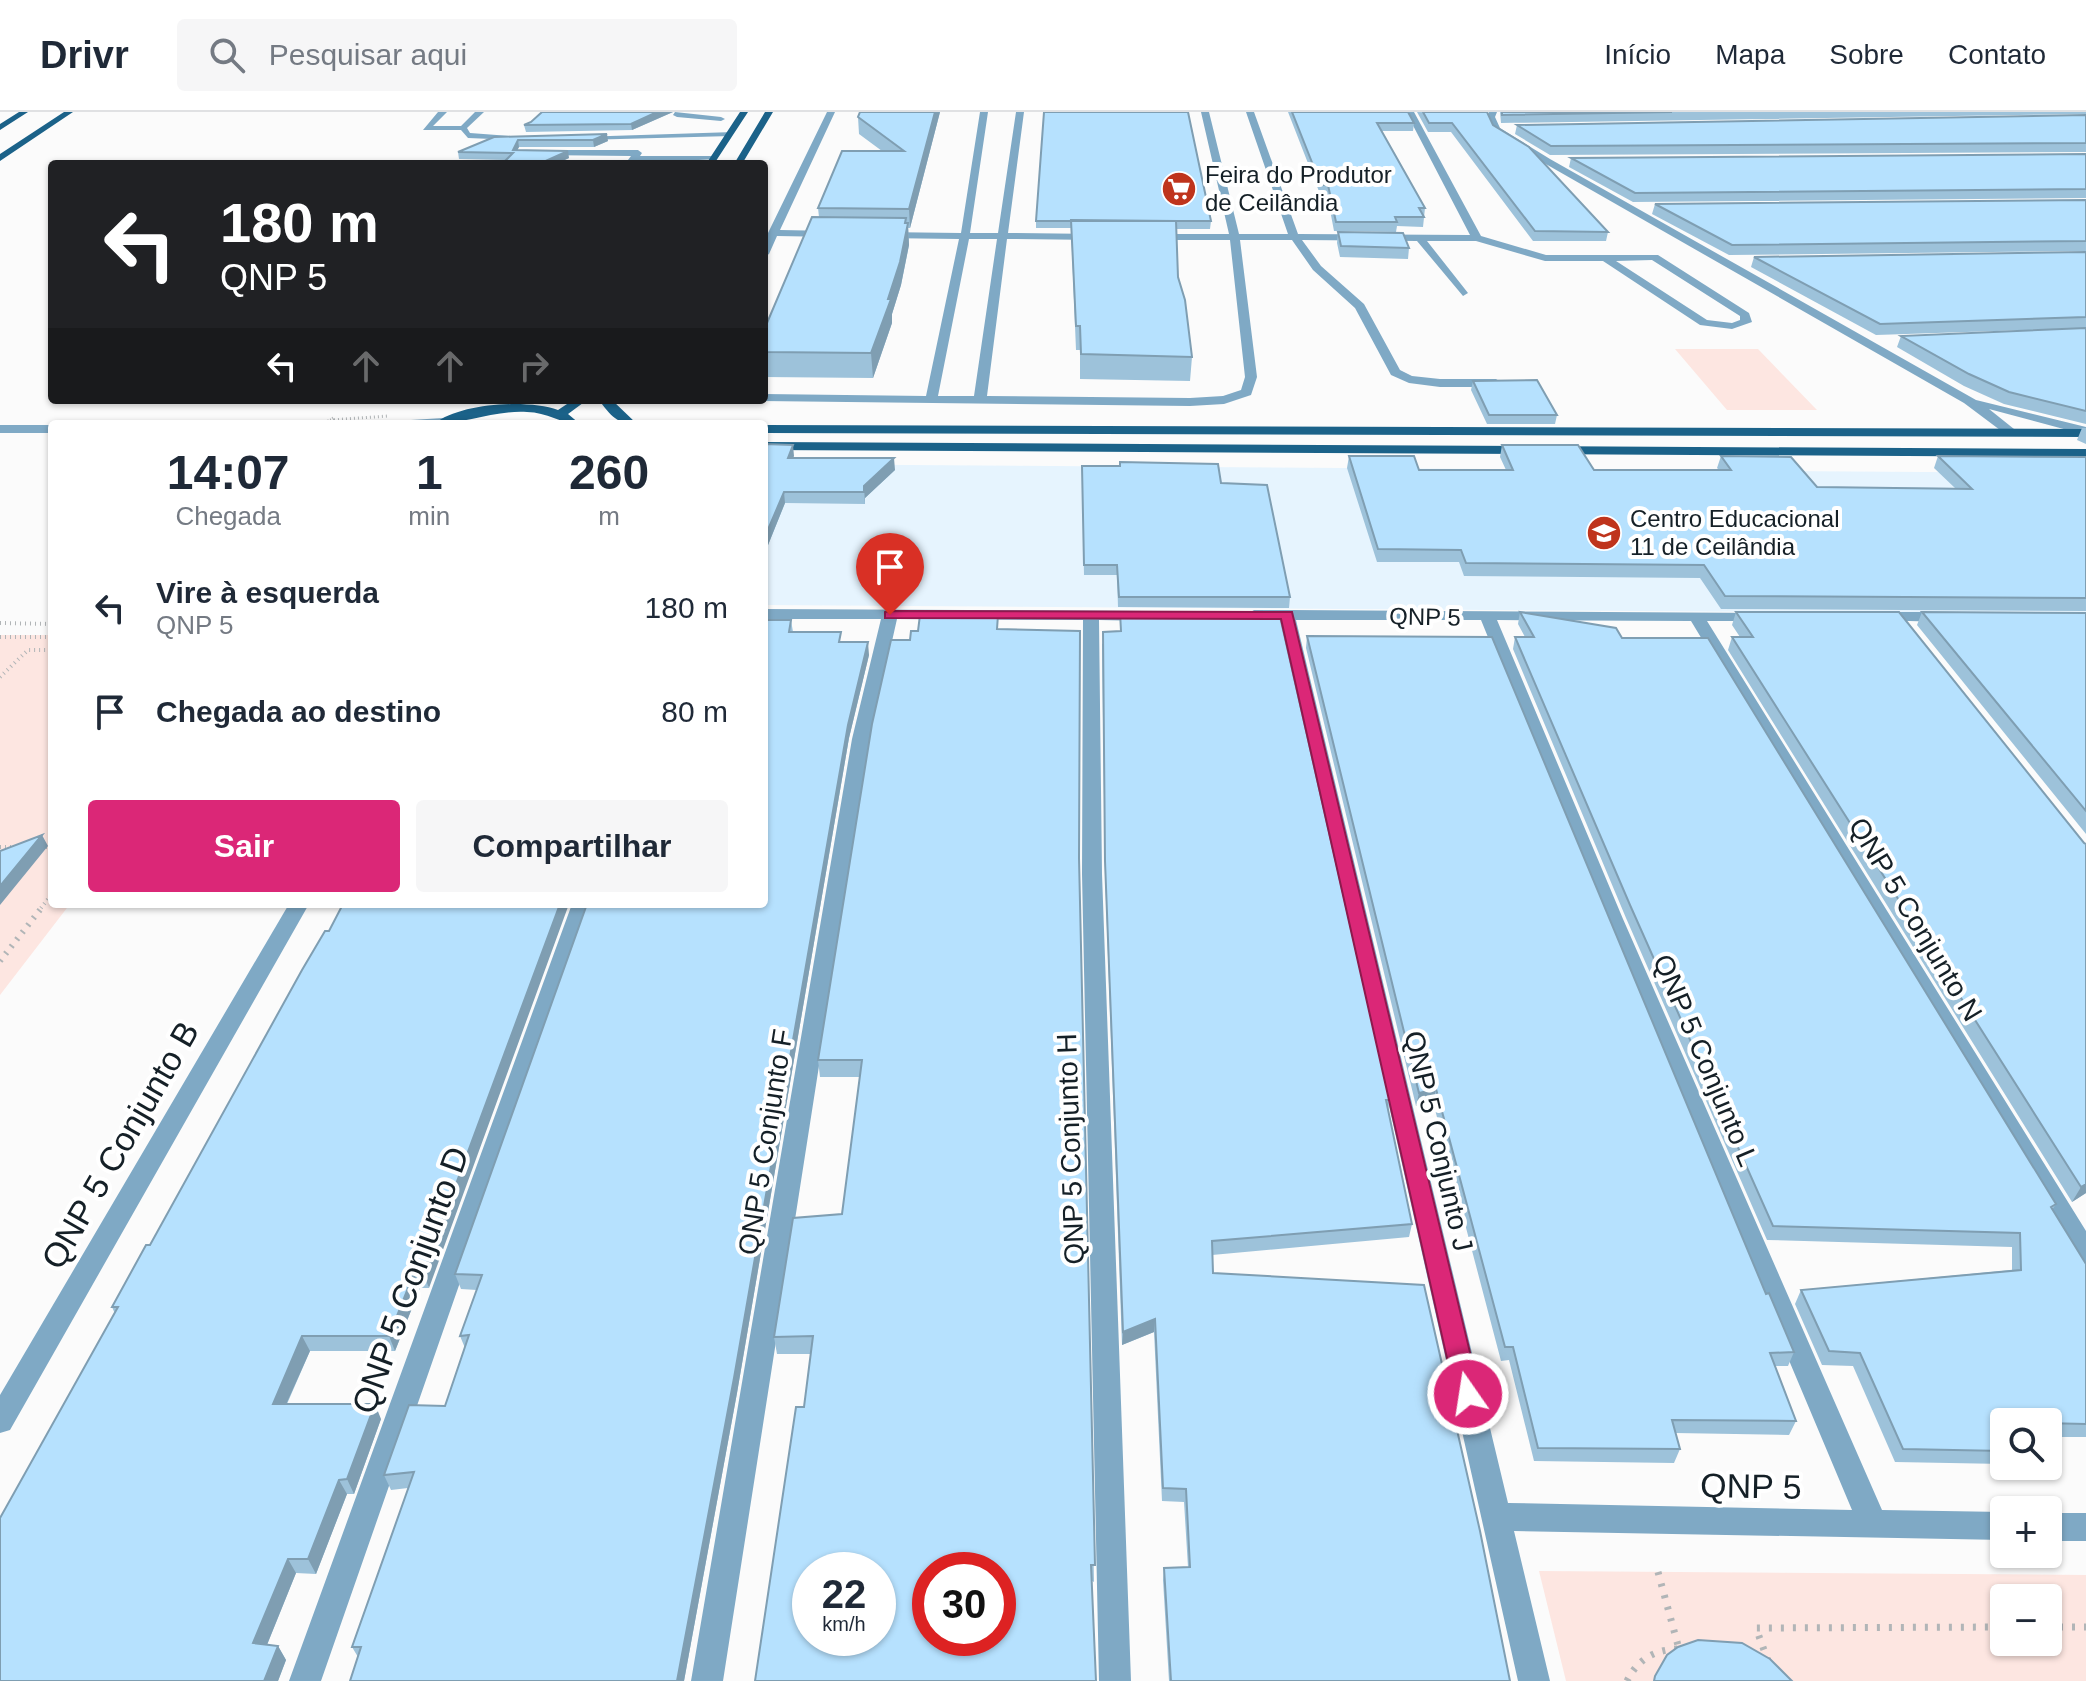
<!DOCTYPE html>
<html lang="pt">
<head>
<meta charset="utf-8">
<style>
	body { margin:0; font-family:Arial,sans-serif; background:#f6f6f7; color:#1f2937; height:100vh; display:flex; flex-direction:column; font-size:30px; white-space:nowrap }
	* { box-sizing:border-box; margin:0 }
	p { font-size:26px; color:#747a83 }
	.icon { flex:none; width:44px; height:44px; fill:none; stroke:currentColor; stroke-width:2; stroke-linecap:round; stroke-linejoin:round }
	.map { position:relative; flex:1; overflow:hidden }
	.panel { position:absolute; left:48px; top:308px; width:720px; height:488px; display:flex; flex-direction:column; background:#fff; border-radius:8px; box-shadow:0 2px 6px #0004 }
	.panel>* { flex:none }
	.hud { position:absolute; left:48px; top:48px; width:720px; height:244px; border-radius:8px; box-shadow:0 2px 6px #0004; background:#202124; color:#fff; overflow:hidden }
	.controls { position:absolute; left:1990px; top:1296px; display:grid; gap:16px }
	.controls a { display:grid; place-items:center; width:72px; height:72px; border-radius:8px; background:#fff; box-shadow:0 2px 6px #0004; font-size:40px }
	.speed { position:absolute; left:792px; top:1440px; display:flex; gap:16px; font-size:40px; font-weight:700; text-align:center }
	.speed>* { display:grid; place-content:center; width:104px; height:104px; border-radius:50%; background:#fff; box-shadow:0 2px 6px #0004; line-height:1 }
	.speed small { font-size:20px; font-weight:400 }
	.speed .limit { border:12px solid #d22; background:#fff; color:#111 }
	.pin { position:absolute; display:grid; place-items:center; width:68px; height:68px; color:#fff; margin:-82px -34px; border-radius:50% 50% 50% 0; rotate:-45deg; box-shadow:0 0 8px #0007 }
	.pin .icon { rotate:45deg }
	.me { position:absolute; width:88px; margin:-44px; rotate:347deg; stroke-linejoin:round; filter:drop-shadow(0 0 6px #0008) }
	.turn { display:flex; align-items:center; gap:28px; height:168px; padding:0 40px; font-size:36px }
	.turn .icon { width:104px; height:104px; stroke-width:2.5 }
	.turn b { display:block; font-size:56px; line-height:68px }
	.lanes { display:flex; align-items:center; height:76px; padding:0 40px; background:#0003; justify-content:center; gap:40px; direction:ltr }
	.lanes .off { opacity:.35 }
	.eta { display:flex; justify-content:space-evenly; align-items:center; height:136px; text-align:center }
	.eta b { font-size:48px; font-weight:600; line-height:56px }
	.action { display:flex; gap:16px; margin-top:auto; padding:16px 40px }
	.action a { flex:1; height:92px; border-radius:8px; background:#db2777; color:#fff; font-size:32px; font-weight:600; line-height:92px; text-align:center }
	.action a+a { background:#f6f6f7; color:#1f2937 }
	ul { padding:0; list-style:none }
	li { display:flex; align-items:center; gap:24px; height:104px; padding:0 40px }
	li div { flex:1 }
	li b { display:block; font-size:30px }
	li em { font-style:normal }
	header { display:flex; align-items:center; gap:48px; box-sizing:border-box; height:112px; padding:0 40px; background:#fff; border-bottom:2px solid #e0e1e3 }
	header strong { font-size:38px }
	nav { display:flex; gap:44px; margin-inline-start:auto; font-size:28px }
	.search { width:560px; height:72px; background:#f6f6f7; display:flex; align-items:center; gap:20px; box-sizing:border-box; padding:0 28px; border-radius:8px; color:#747a83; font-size:30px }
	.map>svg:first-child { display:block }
	.built { fill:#e6f4fe }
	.green { fill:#fde6e1; fill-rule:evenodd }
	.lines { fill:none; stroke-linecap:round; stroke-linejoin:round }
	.path-far3 { stroke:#b1b5b7; stroke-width:3; stroke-dasharray:1 3; stroke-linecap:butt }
	.path-far2 { stroke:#b1b5b7; stroke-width:4; stroke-dasharray:1 4; stroke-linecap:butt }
	.path-far1 { stroke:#b1b5b7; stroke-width:6; stroke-dasharray:2 7; stroke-linecap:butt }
	.path { stroke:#b1b5b7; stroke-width:7; stroke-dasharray:3 9; stroke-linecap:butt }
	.minor { fill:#7fa9c5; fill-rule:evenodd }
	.major { fill:#1b6289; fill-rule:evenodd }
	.wall { fill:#9dc2da }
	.shaded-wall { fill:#7f9eb2 }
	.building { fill:#b6e1fe; stroke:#7f9eb2; stroke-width:2; fill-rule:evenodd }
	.route { fill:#db2777; stroke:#8e194d; stroke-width:2 }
	.labels { text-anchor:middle; stroke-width:8; stroke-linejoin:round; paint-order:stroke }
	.far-poi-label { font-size:24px; fill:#152027; stroke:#fff; text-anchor:start }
	.far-street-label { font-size:24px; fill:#152027; stroke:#fff }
	.street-label { font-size:28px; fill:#152027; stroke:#fff }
	.near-street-label { font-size:34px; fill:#152027; stroke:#fff }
</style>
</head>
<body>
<header>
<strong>Drivr</strong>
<div class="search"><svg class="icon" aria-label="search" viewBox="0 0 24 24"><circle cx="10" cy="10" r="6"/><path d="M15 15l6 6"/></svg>Pesquisar aqui</div>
<nav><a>Início</a><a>Mapa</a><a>Sobre</a><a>Contato</a></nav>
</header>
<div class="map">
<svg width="2086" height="1569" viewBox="0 0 2086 1569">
	<rect width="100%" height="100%" fill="#fbfbfb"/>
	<!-- built -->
	<path class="built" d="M764,352L2086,361V502L764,493Z"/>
	<!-- green -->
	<path class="green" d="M1675,237H1758L1817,298H1727Z
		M0,523H52V792H70L0,883Z
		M1539,1459L2086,1463V1569H1566ZM2004,1486H2048V1530H2004Z"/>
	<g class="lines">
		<!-- path-far3 -->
		<path class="path-far3" d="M330,308L388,304"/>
		<!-- path-far2 -->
		<path class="path-far2" d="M324,312L334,306
			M0,511L52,512
			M0,525H52
			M0,565L28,538H52
			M0,735H15
			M41,735H52
			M41,796L52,782"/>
		<!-- path-far1 -->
		<path class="path-far1" d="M0,849L43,794"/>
		<!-- path -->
		<path class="path" d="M1658,1460L1679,1537
			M2048,1515H2086
			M1768,1549L1756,1516L2004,1515
			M1627,1569C1638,1547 1655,1537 1680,1537"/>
		<!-- minor -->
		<path class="minor" d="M438,0H447L433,14H461L475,0H484L467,16L470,21L523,25L519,28L468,26L461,18H423Z
			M675,0L721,5L725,7L721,9L677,5L673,3Z
			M827,0H835L780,118L833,119L838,122L833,125L777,124L769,142L764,145L768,121Z
			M980,0H988L970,121H998L1016,0H1024L1008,121L1097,122L1102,125L1097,128L1007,127L987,284L1190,286L1223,284L1241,278L1245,265L1230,128H1149L1144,125L1149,122H1229L1201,0H1209L1239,122H1288L1246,0H1254L1298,122L1470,123L1406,0H1414L1481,124L1546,143H1658L1749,201L1752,210L1732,217L1700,213L1603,149H1545L1476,129H1427L1468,181L1463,184L1417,129L1302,128L1321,154L1364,192L1400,258L1412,264L1440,267H1496L1502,271L1496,275H1440L1409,271L1391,263L1355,196L1313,158L1292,128H1240L1257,265L1251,283L1224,292L1190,294L760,289L764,288V282L926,284L959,127L881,126L876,123L881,120L961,121ZM969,127H997L974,284H938ZM1652,148L1740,204V208L1732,211L1707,208L1616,149Z
			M1489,0H1497L1495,5L1500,16L1550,47L1976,288L2086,315V323L1989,297L2019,321L2008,324L1964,291L1544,51L1493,19L1487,5Z
			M734,20L731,24L583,28L579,25Z
			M541,38H638L642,41L640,44H713L717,47L625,52L631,44L538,43Z
			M443,306L448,307V312H405L411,308Z
			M0,313H52V321H0Z
			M764,497L1146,499L1154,504L1146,509L1099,508L1102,762L1131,1569H1099L1082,762L1083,508L897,507L870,627L723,1569H691L852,627L881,507H764Z
			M1287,498L1768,501V507L1762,509H1707L2086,1119V1151L2077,1148L1691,509L1497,508L1623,807L1882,1398L2004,1400V1428L1514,1419L1550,1569H1518L1280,508H1254L1246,503L1254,498ZM1296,508H1481L1603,807L1852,1398L1508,1391Z
			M1878,500H1946L1954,505L1946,510L1872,508L1870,505Z
			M289,792H309L10,1318L0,1321V1283Z
			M572,792H592L321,1569H289Z
			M2048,1401H2086V1429H2048Z"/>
		<!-- major -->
		<path class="major" d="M19,0H28L0,18V12Z
			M64,0H73L0,49V42Z
			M740,0H748L714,52H706Z
			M765,0H773L742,52H734Z
			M573,288H587L568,302L580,312C561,312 547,300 527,300C494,298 465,312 434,312C460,291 527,287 558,298Z
			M599,288H612L637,312C617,312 611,304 599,288Z
			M764,313L2086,317V325L764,321Z
			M764,330L2086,337V345L764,338Z"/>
	</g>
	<!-- wall -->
	<path class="wall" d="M673,0L632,18L526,20L524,13L531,10Z
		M940,0L910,116H908L909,133L901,173L892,202V211L873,266L764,265V218L819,105L818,96L882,39L859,22L858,5Z
		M1288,0H1408L1414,11L1413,19H1382L1425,96L1423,115L1397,114L1396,120L1334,119L1327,82H1320Z
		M1417,0H1487L1493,13L1608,120L1606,129H1533L1451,20H1428Z
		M1500,0H2086V2L1501,11Z
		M2086,3V40L1550,43L1515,22L1517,13Z
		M494,25L608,29L594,35H519L517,38L569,46L556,52H502L506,48L459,47L458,40Z
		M2086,42V86L1633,90L1569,55L1571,46Z
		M2086,88V139L1729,143L1652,102L1655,92Z
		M1036,109H1211L1210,117H1176L1178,165L1192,245L1190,269L1080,267V238H1076L1071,116H1036Z
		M1338,120L1409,136L1408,147L1340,145L1337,131Z
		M2086,140V216L1876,223L1751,155L1754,145Z
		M2086,216V312L2004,292L1964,274L1897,235L1901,224Z
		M1473,269L1557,303L1555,312H1487L1471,278Z
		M2082,316H2086V332L2077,328Z
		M764,332L793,333V346L895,358L865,386V392L785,391L764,443Z
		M1502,333L1594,358H1719L1717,356L1721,344L1817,375L1955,376L1934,356L1938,344L2086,345V499L1721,497L1700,466L1464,464L1459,450H1377L1347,356L1349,344L1419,358H1506L1500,345Z
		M1082,354L1221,371L1290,485L1289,496L1118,495L1117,463H1084Z
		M1120,500L1390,988L1388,997L1412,1112L1409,1125L1212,1143L1213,1161L1510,1569H1169L1163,1468L1164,1456L1188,1455L1184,1390L1162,1389L1154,1220L1122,1233L1105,762L1102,532L1120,520Z
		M1520,500L1622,526L2056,1092L2052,1098L2086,1152V1325H2048V1310H2004V1352L1895,1350L1853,1254L1822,1253L1795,1192L1801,1178L2012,1158V1135L1767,1128L1626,806L1513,537L1515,525H1525L1518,512Z
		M1736,500L2084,731L2086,1081L2072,1090L1728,538L1732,525H1740L1732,513Z
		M1922,500L2086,501V722L1917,513Z
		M791,508L793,520L842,530L869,543L849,626L737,1281L684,1569H350L358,1545L352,1535L408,1376L391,1378L384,1363L445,1294L465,1236L460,1224L477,1178L461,1177L455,1162Z
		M998,517L1079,746L1094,1470L804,1295L811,1242H777L774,1225L842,1102L860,965H820L818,948L910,528Z
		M1307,524L1766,1182L1794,1240L1788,1254H1775L1796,1309L1789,1323L1675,1321L1680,1337L1674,1351L1534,1349L1509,1248L1501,1249L1433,990L1416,994L1306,536Z
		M329,819L429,1176H420L395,1239H310L287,1292L381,1307L354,1382H347L316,1462L296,1461L267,1533L278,1534L286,1548L278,1569L112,1195L150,1133Z"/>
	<!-- shaded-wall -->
	<path class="shaded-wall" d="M657,0H673L632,18L631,12Z
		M935,0H940L910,116L909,97Z
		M607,22L608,29L594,35L593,28Z
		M518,28L519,35L514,45L513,38Z
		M568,39L569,46L556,52H539Z
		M906,106V118L908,111L909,133L901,173L892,202V211L873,266L871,241L888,187Z
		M793,333L794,344L789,358L788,346Z
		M894,346L895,358L865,386V392L864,374Z
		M784,380L785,391L764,443V427Z
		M868,530L869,543L849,626L737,1281L684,1569H677L848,613Z
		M42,723L48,734L0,793V774Z
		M560,792H569L429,1176L423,1161Z
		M1436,977L1433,990L1416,994L1419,981Z
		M2086,1072V1081L2072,1090L2081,1075Z
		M414,1161L420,1176L395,1239L389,1224Z
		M1155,1207L1154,1220L1122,1233L1123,1220Z
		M302,1224L310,1239L280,1306L273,1292Z
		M375,1292L381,1307L354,1382L347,1367Z
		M339,1368L347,1382L316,1462L308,1447Z
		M288,1447L296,1461L262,1545L253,1531Z
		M278,1534L286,1548L278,1569H264Z"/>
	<!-- building -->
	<path class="building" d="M542,0H657L631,12L524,13L531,10Z
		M860,0H935L909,97L818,96L842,39H904L858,5Z
		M1044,0H1188L1211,109H1036Z
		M1292,0H1408L1414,11H1377L1425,96H1419L1424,105H1395L1397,110H1336L1328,73H1321Z
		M1423,0H1487L1493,13L1529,35L1608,120L1535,119L1452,11H1429Z
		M1502,0H1672L1502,3Z
		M2086,3V31L1551,34L1517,13Z
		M607,22L593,28H518L513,38L568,39L539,52H502L513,41L458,40L494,25Z
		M2086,42V77L1635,81L1571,46Z
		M2086,88V129L1732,133L1655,92Z
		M812,105L906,106L905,111H908L900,150L888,187H891L871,241L764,240V218Z
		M1071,108L1176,109L1178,165L1185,188L1192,245L1081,242L1080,214H1076Z
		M1338,120L1403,121L1409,136L1341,134Z
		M2086,140V205L1880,212L1754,145Z
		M2086,216V299L2009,280L1969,262L1901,224Z
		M1537,268L1557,303H1489L1473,269Z
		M764,332L793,333L788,346H894L864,374V380H784L764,427Z
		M1502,333H1578L1594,358H1731L1721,344L1791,345L1817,375L1972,377L1938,344L2086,345V486L1725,484L1704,453L1466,451L1461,438L1378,437L1349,344H1414L1419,358H1513Z
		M1120,350L1218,352L1221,371L1267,373L1290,485H1119L1117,453H1084L1082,354H1120Z
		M1120,500H1279L1390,988H1386L1412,1112L1212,1129L1213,1161L1424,1173L1480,1419L1510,1569H1171L1164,1456L1190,1455L1186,1377L1163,1376L1155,1207L1123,1220L1105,749L1103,520L1121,519Z
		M1520,500L1616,516L1622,526H1708L2056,1092L2051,1095L2086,1152V1312L2004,1310V1339L1903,1337L1860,1241L1829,1239L1801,1178L2021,1158L2020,1121L1773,1114L1630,793L1515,525H1534Z
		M1736,500H1899L2084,731L2086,732V1072L2081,1075L1732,525H1753Z
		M1922,500L2086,501V699Z
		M920,503H998L997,517L1080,519L1079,746L1095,1453H1091L1096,1569H755L796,1295H804L813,1224L774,1225L793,1106L842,1102L862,948H818L872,612L891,528H910L911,519H918ZM810,1458H878V1526H810ZM930,1458H998V1526H930Z
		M764,508H791L789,520H841L839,530H868L848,613L734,1266L677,1569H350L361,1535H352L414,1360L384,1363L409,1293L445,1294L469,1223L460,1224L482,1163L455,1162L587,792H764Z
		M1307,524L1492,525L1766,1182L1769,1181L1794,1240L1770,1241L1796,1309L1672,1308L1680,1337L1538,1336L1513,1235H1505L1436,977L1419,981Z
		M42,723L0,774V739Z
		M343,792H560L423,1161H414L389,1224H302L273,1292H375L347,1367L339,1368L308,1447H288L253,1531L278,1534L264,1569H0V1406L118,1195H112L146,1133H150L302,858L325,819H329Z
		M1698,1528L1742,1531L1770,1547L1792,1569H1654L1655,1564L1667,1543L1678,1535Z"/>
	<!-- route -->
	<path class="route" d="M890,499L1292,500L1480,1282L1476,1290L1468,1293L1459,1290L1455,1282L1281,507L885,506V500Z"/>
	<!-- icons -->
	<defs>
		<g id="supermarket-disc" transform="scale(1.8)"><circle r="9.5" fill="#bf341c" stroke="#fff"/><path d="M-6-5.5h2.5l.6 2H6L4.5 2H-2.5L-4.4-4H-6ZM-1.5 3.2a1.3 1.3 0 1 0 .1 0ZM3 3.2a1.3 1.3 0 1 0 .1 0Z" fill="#fff"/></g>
		<g id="school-disc" transform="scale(1.8)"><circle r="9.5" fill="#bf341c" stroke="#fff"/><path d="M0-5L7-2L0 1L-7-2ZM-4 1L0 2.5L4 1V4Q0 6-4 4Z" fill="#fff"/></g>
	</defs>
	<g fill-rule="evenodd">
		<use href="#supermarket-disc" x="1179" y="77"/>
		<use href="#school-disc" x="1604" y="421"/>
	</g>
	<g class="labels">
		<!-- far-poi labels -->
		<g class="far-poi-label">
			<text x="1205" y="71">Feira do Produtor<tspan x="1205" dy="28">de Ceilândia</tspan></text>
			<text x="1630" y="415">Centro Educacional<tspan x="1630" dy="28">11 de Ceilândia</tspan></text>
		</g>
		<!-- far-street labels -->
		<g class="far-street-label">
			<text transform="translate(1425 505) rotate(1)" y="8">QNP 5</text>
		</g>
		<!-- street labels -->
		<g class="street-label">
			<text transform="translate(1916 807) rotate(59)" y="10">QNP 5 Conjunto N</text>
			<text transform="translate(1706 948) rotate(67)" y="10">QNP 5 Conjunto L</text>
			<text transform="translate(1439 1029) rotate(77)" y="10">QNP 5 Conjunto J</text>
			<text transform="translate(765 1030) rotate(-81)" y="10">QNP 5 Conjunto F</text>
			<text transform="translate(1070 1037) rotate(-92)" y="10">QNP 5 Conjunto H</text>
		</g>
		<!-- near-street labels -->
		<g class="near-street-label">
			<text transform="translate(120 1033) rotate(-60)" y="12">QNP 5 Conjunto B</text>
			<text transform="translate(410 1168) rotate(-70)" y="12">QNP 5 Conjunto D</text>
			<text transform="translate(1751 1374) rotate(1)" y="12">QNP 5</text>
		</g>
	</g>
</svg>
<div class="controls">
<a><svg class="icon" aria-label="search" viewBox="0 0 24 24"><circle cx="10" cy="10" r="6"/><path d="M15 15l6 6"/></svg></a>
<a>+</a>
<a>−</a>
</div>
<div class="speed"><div>22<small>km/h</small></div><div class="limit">30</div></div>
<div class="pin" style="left:890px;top:503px;background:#d93025"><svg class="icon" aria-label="arrive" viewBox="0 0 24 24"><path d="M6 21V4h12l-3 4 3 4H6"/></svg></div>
<svg class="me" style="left:1468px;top:1282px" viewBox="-20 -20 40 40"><circle r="17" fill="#db2777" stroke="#fff" stroke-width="3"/><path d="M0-11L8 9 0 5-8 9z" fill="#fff"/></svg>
<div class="hud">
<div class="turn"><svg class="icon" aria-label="left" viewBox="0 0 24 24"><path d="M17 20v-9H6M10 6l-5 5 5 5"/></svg><div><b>180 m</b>QNP 5</div></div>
<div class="lanes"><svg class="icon" aria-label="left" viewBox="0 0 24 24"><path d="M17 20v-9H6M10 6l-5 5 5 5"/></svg><svg class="icon off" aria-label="ahead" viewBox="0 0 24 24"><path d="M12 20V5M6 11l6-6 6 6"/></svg><svg class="icon off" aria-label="ahead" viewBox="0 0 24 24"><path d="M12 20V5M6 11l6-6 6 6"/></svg><svg class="icon off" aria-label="right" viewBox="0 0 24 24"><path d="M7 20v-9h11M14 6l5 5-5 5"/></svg></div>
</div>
<section class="panel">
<div class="eta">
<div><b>14:07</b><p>Chegada</p></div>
<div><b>1</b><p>min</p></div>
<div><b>260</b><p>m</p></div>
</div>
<ul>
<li><svg class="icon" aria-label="left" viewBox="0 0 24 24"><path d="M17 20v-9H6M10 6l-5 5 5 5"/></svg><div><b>Vire à esquerda</b><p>QNP 5</p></div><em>180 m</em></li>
<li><svg class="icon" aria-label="arrive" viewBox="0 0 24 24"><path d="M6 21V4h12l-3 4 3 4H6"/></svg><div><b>Chegada ao destino</b></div><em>80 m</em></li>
</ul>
<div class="action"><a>Sair</a><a>Compartilhar</a></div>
</section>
</div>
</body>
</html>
